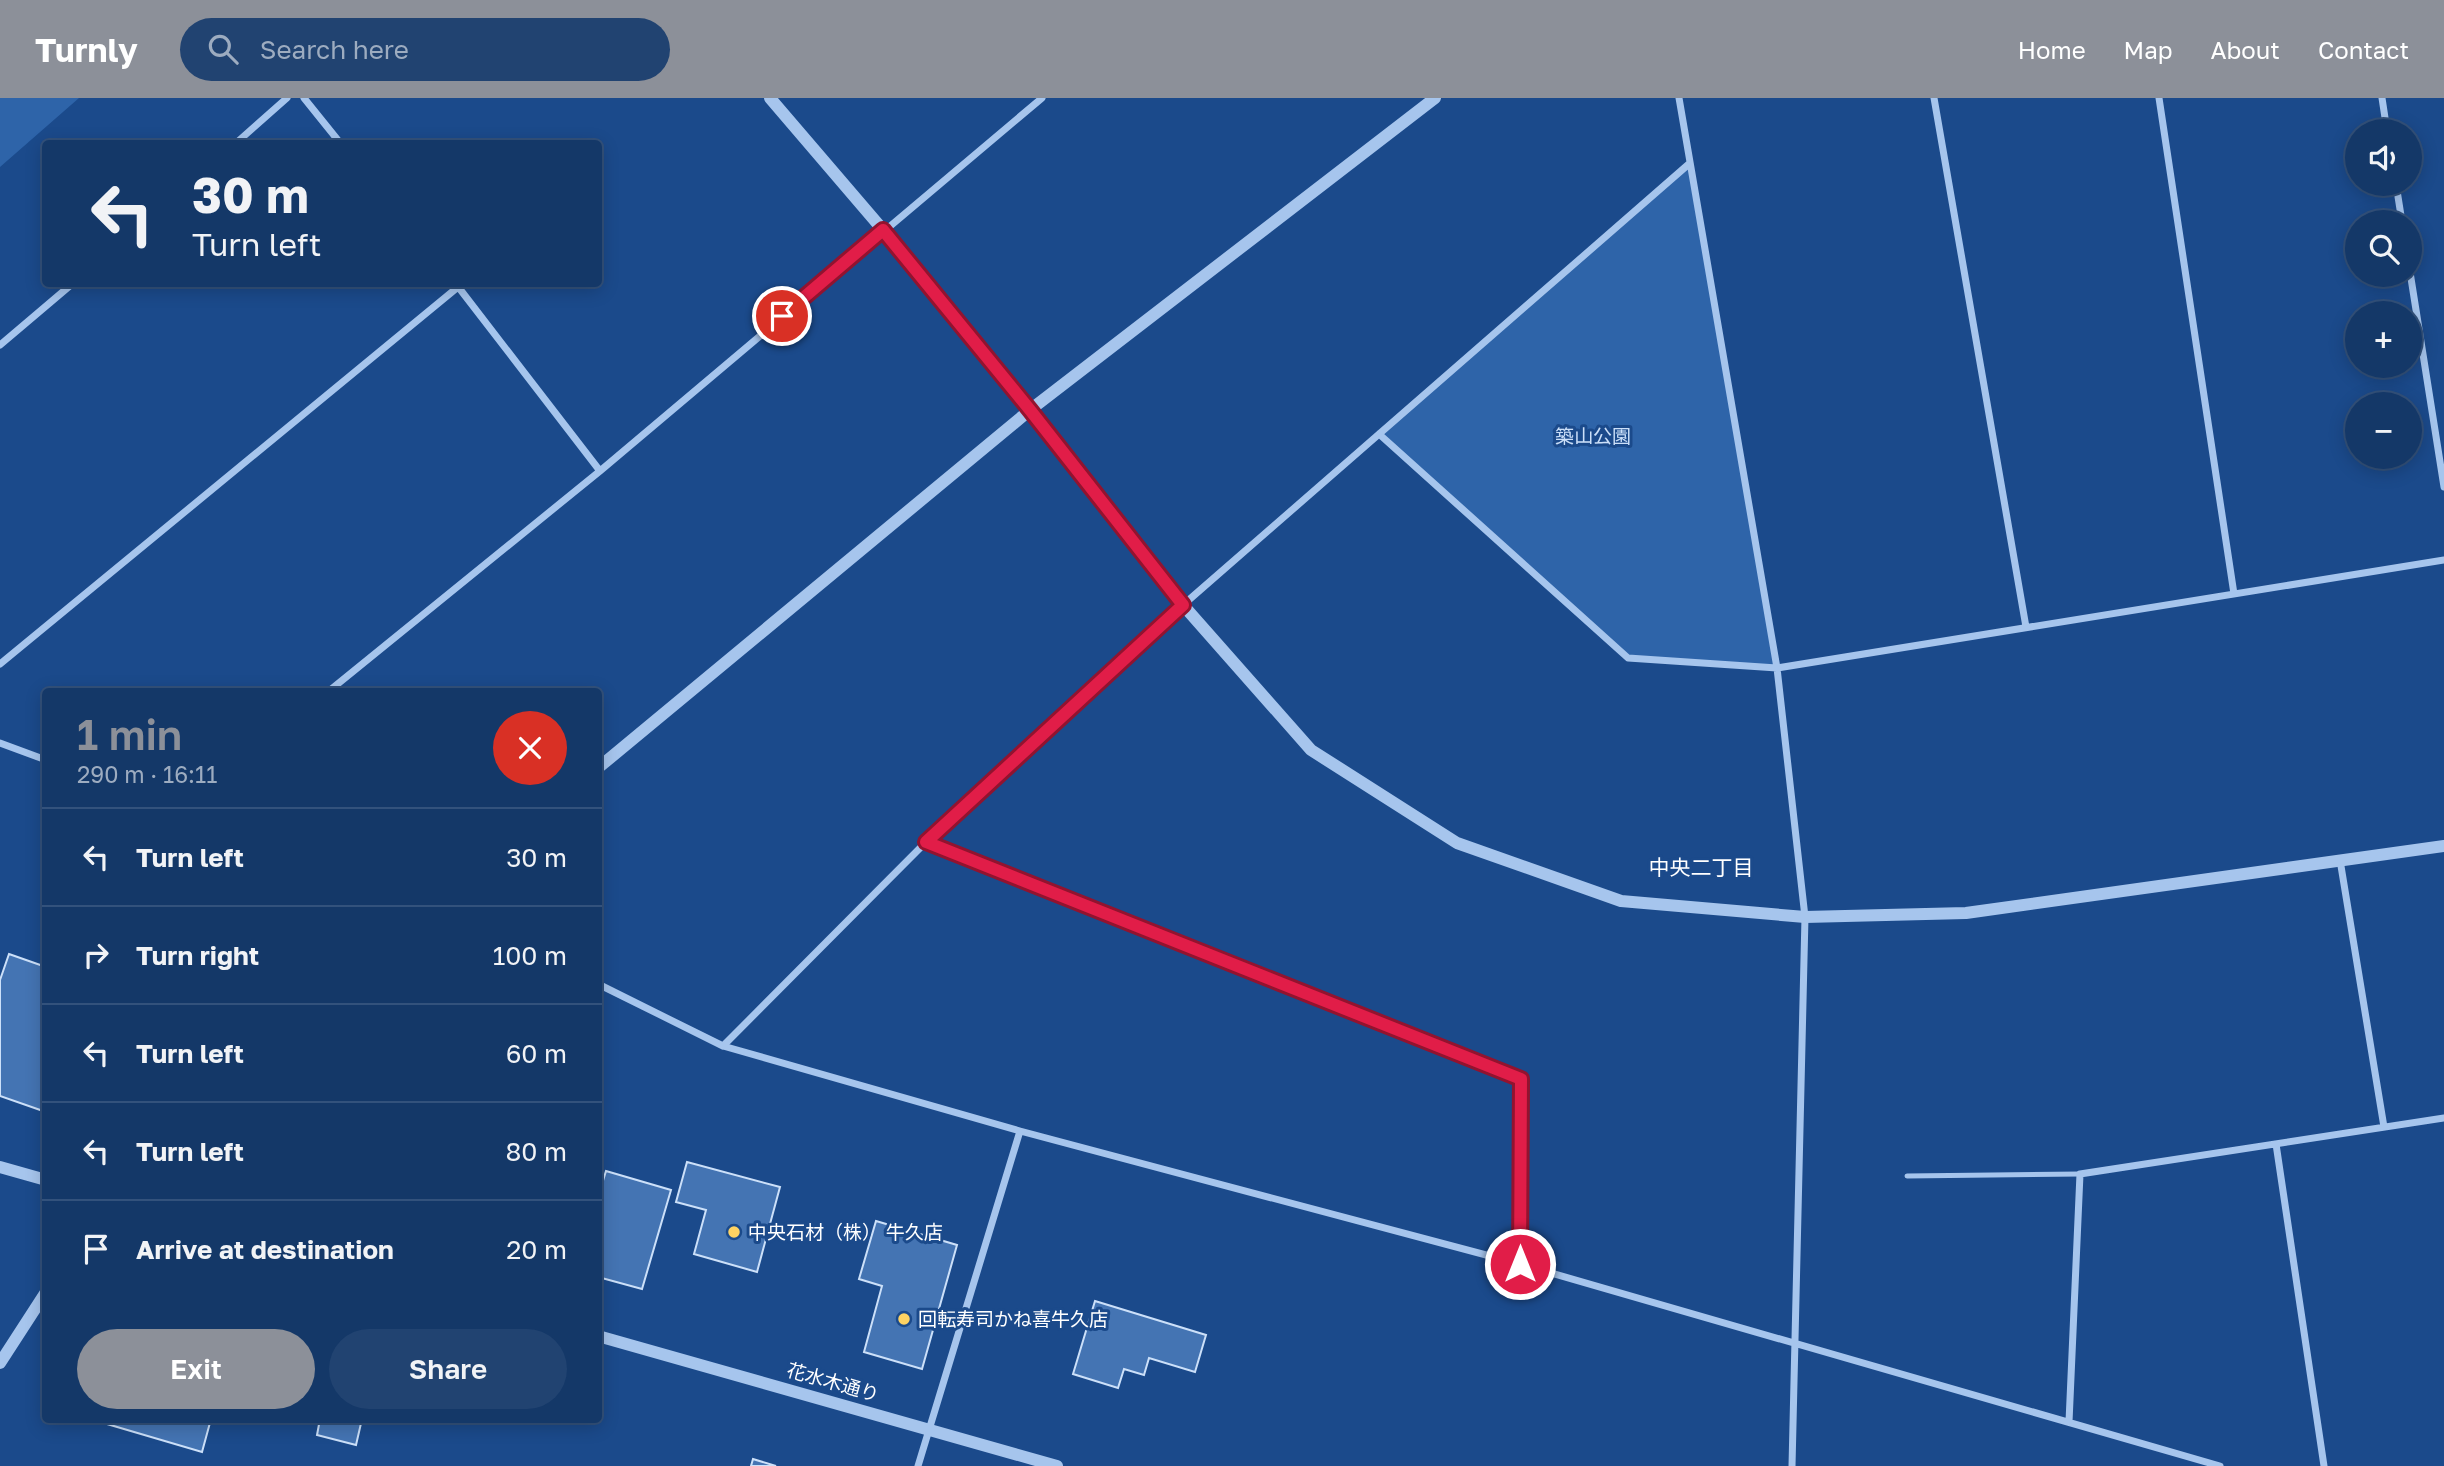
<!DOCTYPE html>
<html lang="en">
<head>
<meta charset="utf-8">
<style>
	body { margin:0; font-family:"Golos Text","Noto Sans JP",sans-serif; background:#214371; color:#f1f3f6; height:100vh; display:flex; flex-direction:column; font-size:26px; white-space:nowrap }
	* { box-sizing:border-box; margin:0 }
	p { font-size:23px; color:#9dacc0 }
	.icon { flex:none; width:38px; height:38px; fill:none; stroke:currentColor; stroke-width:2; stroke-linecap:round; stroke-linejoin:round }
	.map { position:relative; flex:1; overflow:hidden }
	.drawer { position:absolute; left:42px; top:590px; width:560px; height:735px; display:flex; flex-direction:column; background:#143868; border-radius:7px; box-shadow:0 4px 18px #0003,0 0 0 2px #33527c }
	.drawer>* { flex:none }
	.hud { position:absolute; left:42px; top:42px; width:560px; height:147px; border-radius:7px; box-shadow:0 4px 18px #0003,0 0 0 2px #33527c; background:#143868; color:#f1f3f6; overflow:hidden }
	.controls { position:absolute; left:2345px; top:21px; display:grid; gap:14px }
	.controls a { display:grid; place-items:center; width:77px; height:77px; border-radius:50%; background:#143868; box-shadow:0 4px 18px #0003,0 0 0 2px #33527c; font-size:35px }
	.pin { position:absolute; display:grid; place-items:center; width:60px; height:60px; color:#fff; margin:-30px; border:4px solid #fff; border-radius:50%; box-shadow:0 2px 7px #0007 }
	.me { position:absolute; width:77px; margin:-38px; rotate:0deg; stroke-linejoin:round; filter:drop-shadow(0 0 5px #0008) }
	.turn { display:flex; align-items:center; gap:24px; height:147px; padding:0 35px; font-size:32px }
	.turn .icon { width:91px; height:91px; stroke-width:2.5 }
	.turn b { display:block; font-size:49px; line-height:60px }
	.round { display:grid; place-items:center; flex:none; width:74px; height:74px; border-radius:37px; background:#214371 }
	.headline { display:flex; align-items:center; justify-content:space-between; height:119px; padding:0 35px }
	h1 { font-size:42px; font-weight:600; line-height:52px; color:#8c9099 }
	.primary-button { display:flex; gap:14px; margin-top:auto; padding:14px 35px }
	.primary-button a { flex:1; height:80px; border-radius:42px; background:#8c9099; color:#fff; font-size:28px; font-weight:600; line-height:80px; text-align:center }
	.primary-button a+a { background:#214371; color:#f1f3f6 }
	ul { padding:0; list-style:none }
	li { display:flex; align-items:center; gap:21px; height:98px; padding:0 35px; border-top:2px solid #33527c }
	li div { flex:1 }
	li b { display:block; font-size:26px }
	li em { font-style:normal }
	header { display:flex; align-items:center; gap:42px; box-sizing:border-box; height:98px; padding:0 35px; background:#8c9099; color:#fff }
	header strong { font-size:33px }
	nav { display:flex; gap:38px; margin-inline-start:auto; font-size:24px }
	.search { width:490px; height:63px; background:#214371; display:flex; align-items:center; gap:18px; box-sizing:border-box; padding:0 24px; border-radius:38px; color:#9dacc0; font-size:26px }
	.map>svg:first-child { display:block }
	.green { fill:#2e64a9 }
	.building { fill:#4474b3; stroke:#cce0f9; stroke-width:2 }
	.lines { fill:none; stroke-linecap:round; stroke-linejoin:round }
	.service { stroke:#a6c5ed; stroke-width:5 }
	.minor { stroke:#a6c5ed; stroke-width:7 }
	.tertiary { stroke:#a6c5ed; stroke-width:12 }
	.route-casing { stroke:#92132f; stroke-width:18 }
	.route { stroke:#e11d48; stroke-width:12 }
	.poi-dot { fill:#fed363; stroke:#1b4a8b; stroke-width:2.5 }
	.labels { text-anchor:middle; stroke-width:6; stroke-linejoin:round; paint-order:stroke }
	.park-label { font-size:19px; fill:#cce0f9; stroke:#1b4a8b }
	.poi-label { font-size:19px; fill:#fff; stroke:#1b4a8b; text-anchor:start }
	.street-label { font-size:19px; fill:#fff; stroke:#1b4a8b }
	.neighbourhood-label { font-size:21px; fill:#fff; stroke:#1b4a8b }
</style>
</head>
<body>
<header>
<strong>Turnly</strong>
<div class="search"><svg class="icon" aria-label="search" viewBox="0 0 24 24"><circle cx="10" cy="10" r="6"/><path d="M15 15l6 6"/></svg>Search here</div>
<nav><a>Home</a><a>Map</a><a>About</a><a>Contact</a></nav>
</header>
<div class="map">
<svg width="2444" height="1368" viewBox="0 0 2444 1368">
	<rect width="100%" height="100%" fill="#1b4a8b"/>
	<!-- green -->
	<path class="green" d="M0,0H79L0,69Z
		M1690,65L1777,570L1628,560L1379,336Z"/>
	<!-- building -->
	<path class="building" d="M9,856L46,869V1014L0,998V882Z
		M687,1064L780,1089L757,1174L694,1156L706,1112L676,1104Z
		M606,1073L671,1092L642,1191L598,1179V1099Z
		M876,1123L957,1147L922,1271L864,1254L882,1188L859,1181Z
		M1095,1203L1206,1237L1195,1274L1149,1260L1144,1277L1124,1271L1118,1290L1073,1276Z
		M90,1321H211L202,1354Z
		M320,1321H362L356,1347L317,1337Z
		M753,1361L776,1368H751Z"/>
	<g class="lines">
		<!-- service -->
		<path class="service" d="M1907,1078L2080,1076"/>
		<!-- minor -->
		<path class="minor" d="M304,0L341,46
			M1679,0L1777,570L1805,819L1792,1368
			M1934,0L2026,529
			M2159,0L2234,496
			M2382,0L2387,33
			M235,46L287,0
			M2396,86L2402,124
			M2410,174L2444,389
			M0,247L72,186
			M1379,336L1628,560L1777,570L2444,462
			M600,373L1042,0
			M0,566L458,189
			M329,593L600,373L456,186
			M0,645L46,662
			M926,744L1521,981L1520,1166
			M2340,762L2384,1029
			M598,886L723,948L1020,1033L1520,1166L2220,1368
			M723,948L926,744L1183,507L1690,65
			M2276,1046L2324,1368
			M2069,1324L2080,1076L2444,1020
			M918,1368L1020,1033"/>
		<!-- tertiary -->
		<path class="tertiary" d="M770,0L883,132L1030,312L1183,507L1311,652L1457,745L1621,803L1805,819L1966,815L2444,748
			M598,670L1030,312L1435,0
			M0,1069L46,1082
			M598,1238L1057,1368
			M0,1265L46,1194"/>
	</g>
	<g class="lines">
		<!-- route casing -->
		<g class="route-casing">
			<path id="route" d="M782,218L883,132L1030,312L1183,507L926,744L1521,981L1520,1166"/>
		</g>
		<!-- route -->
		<use href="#route" class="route"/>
	</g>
	<!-- markers -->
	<g class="poi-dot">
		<circle cx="734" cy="1134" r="7"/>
		<circle cx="904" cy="1221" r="7"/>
	</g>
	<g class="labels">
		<!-- park labels -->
		<g class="park-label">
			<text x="1593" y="345">築山公園</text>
		</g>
		<!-- poi labels -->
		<g class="poi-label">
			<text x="748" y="1141">中央石材（株） 牛久店</text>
			<text x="918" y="1228">回転寿司かね喜牛久店</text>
		</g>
		<!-- street labels -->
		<g class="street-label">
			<text transform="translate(833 1284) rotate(16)" y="7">花水木通り</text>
		</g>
		<!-- neighbourhood labels -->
		<g class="neighbourhood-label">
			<text x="1701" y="777">中央二丁目</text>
		</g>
	</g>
</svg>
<div class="controls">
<a><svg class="icon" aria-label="sound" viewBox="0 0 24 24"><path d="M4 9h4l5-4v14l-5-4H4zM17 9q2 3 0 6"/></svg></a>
<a><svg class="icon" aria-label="search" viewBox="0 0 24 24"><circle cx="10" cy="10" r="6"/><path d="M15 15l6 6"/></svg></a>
<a>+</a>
<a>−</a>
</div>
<div class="pin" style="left:782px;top:218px;background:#d93025"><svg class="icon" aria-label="arrive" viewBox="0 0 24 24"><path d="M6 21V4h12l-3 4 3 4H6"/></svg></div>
<svg class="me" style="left:1520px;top:1166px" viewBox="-20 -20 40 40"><circle r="17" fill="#e11d48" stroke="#fff" stroke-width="3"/><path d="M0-11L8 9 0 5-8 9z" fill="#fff"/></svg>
<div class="hud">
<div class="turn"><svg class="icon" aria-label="left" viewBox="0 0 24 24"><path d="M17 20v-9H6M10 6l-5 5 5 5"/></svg><div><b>30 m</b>Turn left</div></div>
</div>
<section class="drawer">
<div class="headline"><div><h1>1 min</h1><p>290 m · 16:11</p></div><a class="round" style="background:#d93025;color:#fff"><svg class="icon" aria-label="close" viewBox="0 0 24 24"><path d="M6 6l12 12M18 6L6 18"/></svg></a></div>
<ul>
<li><svg class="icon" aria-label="left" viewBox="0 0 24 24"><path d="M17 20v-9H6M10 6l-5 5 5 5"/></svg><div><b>Turn left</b></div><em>30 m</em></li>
<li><svg class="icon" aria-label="right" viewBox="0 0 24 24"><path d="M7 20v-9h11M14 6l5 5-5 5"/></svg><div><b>Turn right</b></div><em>100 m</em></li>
<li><svg class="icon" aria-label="left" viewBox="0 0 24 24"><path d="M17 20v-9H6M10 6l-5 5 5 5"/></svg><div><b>Turn left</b></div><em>60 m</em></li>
<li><svg class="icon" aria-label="left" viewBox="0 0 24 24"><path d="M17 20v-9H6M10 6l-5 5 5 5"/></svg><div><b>Turn left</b></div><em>80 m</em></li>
<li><svg class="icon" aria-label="arrive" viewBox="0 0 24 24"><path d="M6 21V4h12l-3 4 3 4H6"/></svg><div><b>Arrive at destination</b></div><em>20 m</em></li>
</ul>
<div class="primary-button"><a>Exit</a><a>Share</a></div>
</section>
</div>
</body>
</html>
